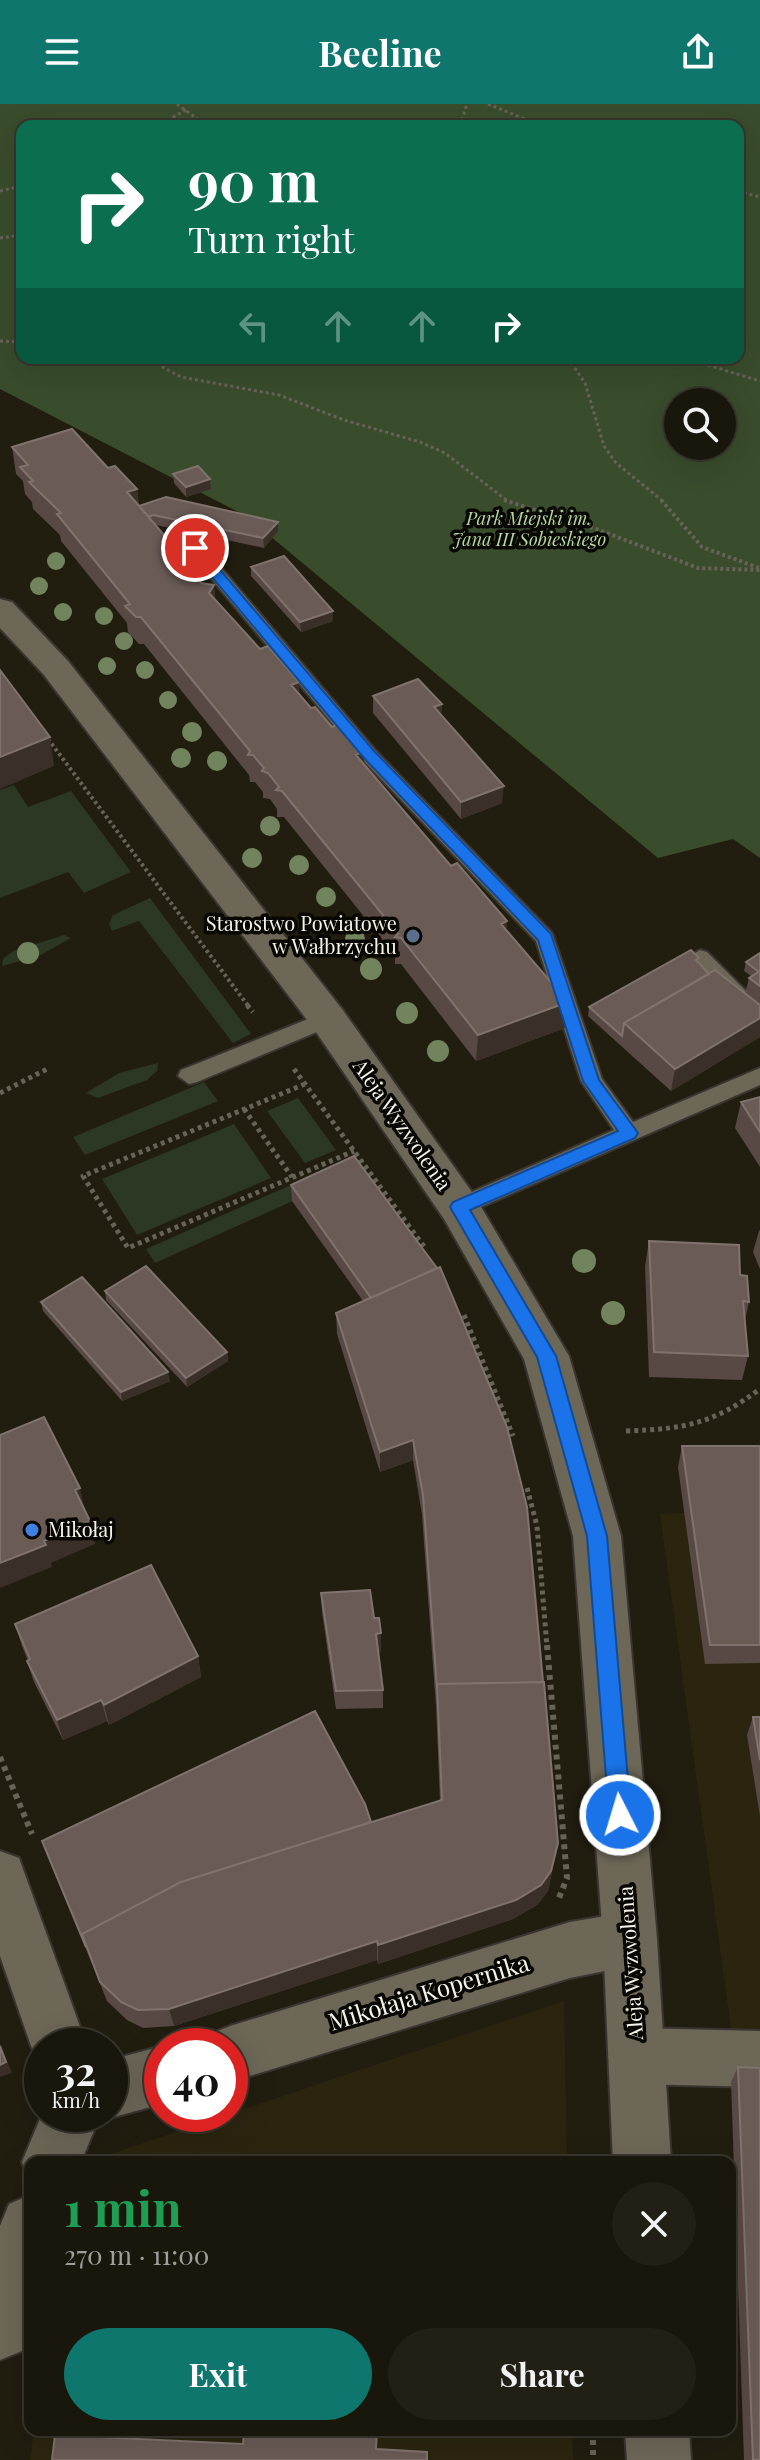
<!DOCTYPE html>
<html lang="en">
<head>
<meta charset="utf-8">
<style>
	body { margin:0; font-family:"Playfair Display",serif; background:#221f14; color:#f1f3f6; height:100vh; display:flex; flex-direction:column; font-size:30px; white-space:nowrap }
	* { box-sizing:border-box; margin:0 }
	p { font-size:26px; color:#9f9f9d }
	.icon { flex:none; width:44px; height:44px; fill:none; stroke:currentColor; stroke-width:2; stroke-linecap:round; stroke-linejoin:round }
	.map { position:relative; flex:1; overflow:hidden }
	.details { position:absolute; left:24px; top:2052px; width:712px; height:280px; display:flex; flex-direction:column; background:#19160b; border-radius:16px; box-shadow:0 8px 32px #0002,0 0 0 2px #37352c }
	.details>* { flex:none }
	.banner { position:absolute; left:16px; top:16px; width:728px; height:244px; border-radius:16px; box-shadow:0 8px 32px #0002,0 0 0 2px #37352c; background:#0b6e4f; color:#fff; overflow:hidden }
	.buttons { position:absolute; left:664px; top:284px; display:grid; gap:16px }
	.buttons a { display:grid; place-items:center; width:72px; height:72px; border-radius:50%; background:#19160b; box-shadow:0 8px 32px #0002,0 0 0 2px #37352c; font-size:40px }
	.speed { position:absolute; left:24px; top:1924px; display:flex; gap:16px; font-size:40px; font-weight:700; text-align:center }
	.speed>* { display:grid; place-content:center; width:104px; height:104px; border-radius:50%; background:#19160b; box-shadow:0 8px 32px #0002,0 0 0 2px #37352c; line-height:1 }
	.speed small { font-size:20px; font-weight:400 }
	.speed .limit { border:12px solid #d22; background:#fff; color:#111 }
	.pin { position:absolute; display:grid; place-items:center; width:68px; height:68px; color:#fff; margin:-34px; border:4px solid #fff; border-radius:50%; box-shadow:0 2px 8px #0007 }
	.me { position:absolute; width:88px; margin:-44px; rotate:355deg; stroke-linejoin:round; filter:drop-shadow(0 0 6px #0008) }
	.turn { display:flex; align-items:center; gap:28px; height:168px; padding:0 40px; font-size:36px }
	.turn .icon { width:104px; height:104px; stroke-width:2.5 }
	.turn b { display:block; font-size:56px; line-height:68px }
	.lanes { display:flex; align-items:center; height:76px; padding:0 40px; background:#0003; justify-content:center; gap:40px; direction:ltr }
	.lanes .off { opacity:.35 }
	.round { display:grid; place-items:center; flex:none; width:84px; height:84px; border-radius:42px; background:#221f14 }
	.head { display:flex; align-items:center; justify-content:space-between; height:136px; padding:0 40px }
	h1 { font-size:48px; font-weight:700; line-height:60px; color:#1e9e55 }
	.primary-button { display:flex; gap:16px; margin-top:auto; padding:16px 40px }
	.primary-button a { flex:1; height:92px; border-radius:48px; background:#0f766e; color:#fff; font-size:32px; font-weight:700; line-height:92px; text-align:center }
	.primary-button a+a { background:#221f14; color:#f1f3f6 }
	header { display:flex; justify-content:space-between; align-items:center; height:104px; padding:0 40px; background:#0f766e; color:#fff; font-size:36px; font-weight:700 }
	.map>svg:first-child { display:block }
	.built { fill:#2b2510 }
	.green { fill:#2c3724 }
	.forest { fill:#394c2c; fill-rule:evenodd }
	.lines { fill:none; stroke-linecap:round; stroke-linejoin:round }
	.service-casing { stroke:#3a362f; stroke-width:4 }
	.minor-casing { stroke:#3a362f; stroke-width:4 }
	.tertiary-casing { stroke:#3a362f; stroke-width:4 }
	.path-far3 { stroke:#676357; stroke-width:3; stroke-dasharray:3 3; stroke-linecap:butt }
	.path-far2 { stroke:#676357; stroke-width:4; stroke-dasharray:3 3; stroke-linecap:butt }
	.path-far1 { stroke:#676357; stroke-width:5; stroke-dasharray:4 4; stroke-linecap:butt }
	.path { stroke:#676357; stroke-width:6; stroke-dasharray:5 5; stroke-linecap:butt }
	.service { fill:#6c6757; fill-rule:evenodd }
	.minor { fill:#6c6757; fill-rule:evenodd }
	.tertiary { fill:#6c6757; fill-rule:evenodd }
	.tree { fill:#72845e }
	.wall { fill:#594944 }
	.shaded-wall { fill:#3b3027 }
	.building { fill:#6a5b55; stroke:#80736d; stroke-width:2 }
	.route { fill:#1a73e8; stroke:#114b97; stroke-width:2 }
	.service-dot { fill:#5c6f8a; stroke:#090703; stroke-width:3 }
	.shop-dot { fill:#3f7fe0; stroke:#090703; stroke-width:3 }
	.labels { text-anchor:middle; stroke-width:7; stroke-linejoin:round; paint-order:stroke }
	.far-park-label { font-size:18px; font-style:italic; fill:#b5d89e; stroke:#090703 }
	.poi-label { font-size:20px; fill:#f6f3ea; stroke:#090703; text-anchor:end }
	.street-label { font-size:20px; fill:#f6f3ea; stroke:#090703 }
	.near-street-label { font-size:24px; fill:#f6f3ea; stroke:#090703 }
</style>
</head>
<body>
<header><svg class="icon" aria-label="menu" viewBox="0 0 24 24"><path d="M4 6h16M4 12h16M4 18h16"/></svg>Beeline<svg class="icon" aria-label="share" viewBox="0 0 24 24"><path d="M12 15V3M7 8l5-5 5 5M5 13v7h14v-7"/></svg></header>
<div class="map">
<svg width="760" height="2356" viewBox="0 0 760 2356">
	<rect width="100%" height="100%" fill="#211d0f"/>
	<!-- built -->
	<path class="built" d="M760,1363V1931H732L660,1410L684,1409Z
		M564,1897L567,2058H95L99,2054Z
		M34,2326H572L573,2356H30Z"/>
	<!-- green -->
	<path class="green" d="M14,681L28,703L71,687L131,768L84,789L68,768L0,794V686Z
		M150,794L251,930L233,939L139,817L112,827L109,820L113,811Z
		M64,831L71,834L39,852L2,862L3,855L13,847Z
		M158,959L157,967L147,976L98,994L86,989L119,969Z
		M204,978L218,997L85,1051L73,1033Z
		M298,994L336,1046L305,1059L267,1007Z
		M234,1020L271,1074L137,1131L102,1075Z
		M345,1057L355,1069L155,1159L146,1145Z"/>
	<!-- forest -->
	<path class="forest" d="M0,0H760V754L733,735L658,754L246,412L0,285ZM22,22H738V254H22ZM678,298H722V342H678Z"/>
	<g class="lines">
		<!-- service casing -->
		<g class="service-casing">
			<path id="service" d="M195,439L201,440L376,647L552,829L602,975L633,1018L760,964V981L467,1109H451L447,1103L451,1097L614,1026L581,977L536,837L362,655L189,448L186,444Z
				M700,846L707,848L760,901V922L752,919L693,858L689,853Z
				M328,907L336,910L339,915L336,920L197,978L189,980L178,972L181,966Z"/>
		</g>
		<!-- minor casing -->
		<g class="minor-casing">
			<path id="minor" d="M0,1747L19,1754L87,1942H42V1963L31,1942L0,1852Z
				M630,1808L649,1816L657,1835L649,1854L630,1862L570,1874L230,1978V1942H205L210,1930L230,1922L570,1818Z
				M636,1924L760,1927V1983L636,1980L616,1972L608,1952L616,1932Z
				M162,1942V2000L110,2014L101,2010H110V1956Z
				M42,2010H101L81,2058H30V2078L22,2058Z
				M30,2091V2227L22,2247L0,2256V2122L9,2100Z"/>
		</g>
		<!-- tertiary casing -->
		<g class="tertiary-casing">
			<path id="tertiary" d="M0,495L12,498L68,557L342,905L474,1091L569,1252L621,1432L657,1835L671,2058H613L603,1835L573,1432L524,1255L444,1115L314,925L44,571L0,524Z
				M625,2326H689L691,2356H627Z"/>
		</g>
		<!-- path-far3 -->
		<path class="path-far3" d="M177,0L207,22
			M488,0L542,22
			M157,22L186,6
			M460,22L467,0
			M0,87L22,82
			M738,87L760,93
			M0,134L22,131
			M0,237L22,238
			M146,254L181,273L279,291L344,316L420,338L445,349L509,398
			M568,254L585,279L604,342L616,359L664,398
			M685,254L760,277"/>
		<!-- path-far2 -->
		<path class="path-far2" d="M504,396L599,426L698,464L760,466
			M661,396L702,443L759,464
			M48,635L249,903"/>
		<!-- path-far1 -->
		<path class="path-far1" d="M247,901L253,908
			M294,965L425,1144
			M305,980L83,1072L128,1144L354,1047
			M0,989L47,965
			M244,1005L292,1073
			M464,1211L513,1332
			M626,1327C684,1325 713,1320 760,1285
			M527,1384L537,1422L547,1543"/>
		<!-- path -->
		<path class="path" d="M547,1541L567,1774L559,1794
			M0,1653L32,1730
			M184,2014L197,2010
			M593,2326V2356"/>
		<!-- service -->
		<use href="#service" class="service"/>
		<!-- minor -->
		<use href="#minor" class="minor"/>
		<!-- tertiary -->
		<use href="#tertiary" class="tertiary"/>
	</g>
	<!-- trees -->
	<g class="tree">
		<circle cx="56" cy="457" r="9"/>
		<circle cx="39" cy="482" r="9"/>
		<circle cx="63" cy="508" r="9"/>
		<circle cx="104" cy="512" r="9"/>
		<circle cx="124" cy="537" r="9"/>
		<circle cx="107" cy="562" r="9"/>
		<circle cx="145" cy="566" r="9"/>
		<circle cx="168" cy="596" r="9"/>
		<circle cx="192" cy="628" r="10"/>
		<circle cx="181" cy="654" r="10"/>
		<circle cx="217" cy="657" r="10"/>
		<circle cx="270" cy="722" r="10"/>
		<circle cx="252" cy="754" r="10"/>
		<circle cx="299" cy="761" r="10"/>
		<circle cx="326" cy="793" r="10"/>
		<circle cx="355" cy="835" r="10"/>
		<circle cx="28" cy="849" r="11"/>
		<circle cx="371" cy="865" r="11"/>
		<circle cx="407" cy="909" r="11"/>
		<circle cx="438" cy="947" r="11"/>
		<circle cx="584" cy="1157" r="12"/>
		<circle cx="613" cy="1209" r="12"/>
	</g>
	<!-- wall -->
	<path class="wall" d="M12,343L108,364L137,385L139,401L278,418V427L264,444L156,421L178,453L201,479L214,481L215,495L311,604L365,661L568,898L565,924L476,957L401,860H395V853L386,841H382V835L284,713H277V705L270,695L263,694V688L255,678H250L249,671L144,540H139L128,528L127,519L61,437L60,431L33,405L32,398L25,390L23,377L16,370Z
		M173,370L210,375L211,385L186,393L174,379Z
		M251,463L333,507V517L301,528L251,472Z
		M373,592L442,600L441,612L502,699L461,715L373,609Z
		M760,849V933L671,987L588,912L589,903L699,854L698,858L709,870L745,890L749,874L751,872L744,867L746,858Z
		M760,993V1063L735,1024L741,998Z
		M354,1052L558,1739L548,1787L537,1801L513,1815L378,1860L377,1856L174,1922L143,1924L127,1916L107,1897L42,1737L371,1718L440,1697L436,1603L422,1411L413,1356L380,1368L337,1230L336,1209L363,1197L292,1097L291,1081Z
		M760,1126V1165L753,1148L759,1127Z
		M649,1137L740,1171L749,1198L745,1216L748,1252L742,1276L649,1273L645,1162Z
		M105,1187L227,1248L228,1257L187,1283L106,1196Z
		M41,1198L170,1277L122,1297L43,1207Z
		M682,1342H760V1559L705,1560L678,1363Z
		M321,1489L374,1514L381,1529V1548H378L383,1586V1604L336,1605L322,1508Z
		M15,1520L198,1552L201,1573L109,1621L107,1617L63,1636L34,1578L27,1557H28L22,1542Z
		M753,1613H760V1712L747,1631Z
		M738,1963L760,2356H744L731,1978Z"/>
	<!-- shaded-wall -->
	<path class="shaded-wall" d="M210,375L211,385L186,393V383Z
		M137,385L140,411L127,388Z
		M278,418V427L264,444L263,434Z
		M214,481L216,508L209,489Z
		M333,507V517L301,528L300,518Z
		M299,578L300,605L291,581Z
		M442,600L441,618L434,603Z
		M50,633L54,662L0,685V653Z
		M364,647L365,674L356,651Z
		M504,682L502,699L461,715V698Z
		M507,817L506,844L501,820Z
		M568,898L565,924L476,957L478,931Z
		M760,914V933L671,987L675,965Z
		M227,1248L228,1257L187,1283L186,1274Z
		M168,1268L170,1277L122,1297L121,1288Z
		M413,1336V1356L380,1368V1348Z
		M80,1384L85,1407L75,1386Z
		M90,1417L95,1440L51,1459L52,1463L0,1484V1459L44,1437Z
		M381,1529V1548L376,1549V1530Z
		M198,1552L201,1573L109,1621L104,1601Z
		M101,1596L107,1617L63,1636L57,1616Z
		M558,1739L548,1787L537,1801L513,1815L378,1860V1841Z
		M377,1837V1856L174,1922L169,1905Z
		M0,1939L12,1969L0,1973Z"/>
	<!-- building -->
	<path class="building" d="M72,325L108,364L115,362L137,385L127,388L177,446L172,447L201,479L214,481L209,489L260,545L268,542L299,578L291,581L311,604L315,603L332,623L341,619L364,647L356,651L451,762L457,759L507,817L501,820L568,898L478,931L401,834L395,833L398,830L386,815H382L383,811L282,687L276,686L279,683L268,669L262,667L264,664L253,651H248L250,647L141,513H136L125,502L130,500L57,410L61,409L29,378L33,377L20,363L28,361L12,343Z
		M198,362L210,375L186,383L173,370Z
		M166,393L278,418L263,434L153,411L149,413L139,402Z
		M284,452L333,507L300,518L251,463Z
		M0,566L50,633L0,653Z
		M418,575L442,600L434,603L504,682L461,698L373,592Z
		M691,846L699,854L696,856L709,870L624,919L622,932L589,903Z
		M760,849V867L759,868L746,858Z
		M715,866L760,901V914L675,965L624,919Z
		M760,867V882L749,874Z
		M760,993V1028L741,998Z
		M354,1052L437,1164L371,1194L291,1081Z
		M649,1137L739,1141L740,1171L747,1172L749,1198L743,1197L748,1252L654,1248Z
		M146,1162L227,1248L186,1274L105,1187Z
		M440,1163L507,1323L527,1403L543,1578L437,1580V1585L423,1391L413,1336L380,1348L336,1209Z
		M82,1173L168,1268L121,1288L41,1198Z
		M44,1313L80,1384L75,1386L90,1417L44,1437L46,1441L0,1459V1331Z
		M682,1342H760V1541H710Z
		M151,1461L198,1552L104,1601L101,1596L57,1616L27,1557L30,1555L15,1520Z
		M370,1486L374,1514H379L381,1529L376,1530L383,1586L336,1587L321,1489Z
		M544,1578L558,1739L551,1767L541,1781L516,1796L378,1841L377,1837L169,1905L138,1906L121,1898L100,1878L82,1830L181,1778L442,1696L437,1580Z
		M315,1607L365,1700L371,1718L181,1778L82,1830L86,1843L42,1737Z
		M753,1613H760V1656Z
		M0,1942L6,1958L0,1961Z
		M738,1963L760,1964V2356H753Z
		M244,2326H377L376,2345L427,2348V2356H52L55,2331L243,2340Z"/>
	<!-- route -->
	<path class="route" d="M190,441H199L374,647L551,830L599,976L638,1029L635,1034L470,1106L556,1252L607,1432L631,1711L628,1719L620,1722L612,1719L609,1711L587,1432L537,1253L450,1103L453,1098L618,1027L583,977L538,836L364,654L190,447Z"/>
	<!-- markers -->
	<circle class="service-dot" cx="413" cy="832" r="8"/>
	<circle class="shop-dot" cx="32" cy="1426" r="8"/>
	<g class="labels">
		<!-- far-park labels -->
		<g class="far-park-label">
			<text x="529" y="421">Park Miejski im.<tspan x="529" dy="21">Jana III Sobieskiego</tspan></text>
		</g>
		<!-- poi labels -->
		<g class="poi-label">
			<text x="397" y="827">Starostwo Powiatowe<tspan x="397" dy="23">w Wałbrzychu</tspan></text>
			<text x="48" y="1433" text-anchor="start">Mikołaj</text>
		</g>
		<!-- street labels -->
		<g class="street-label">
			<text transform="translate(402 1021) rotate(55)" y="7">Aleja Wyzwolenia</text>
			<text transform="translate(631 1859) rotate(-94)" y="7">Aleja Wyzwolenia</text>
		</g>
		<!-- near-street labels -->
		<g class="near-street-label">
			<text transform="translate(429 1889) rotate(-17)" y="8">Mikołaja Kopernika</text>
		</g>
	</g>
</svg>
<div class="buttons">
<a><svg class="icon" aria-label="search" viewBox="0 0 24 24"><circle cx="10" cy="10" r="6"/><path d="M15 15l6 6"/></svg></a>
</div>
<div class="speed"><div>32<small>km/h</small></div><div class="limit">40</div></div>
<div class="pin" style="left:195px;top:444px;background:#d93025"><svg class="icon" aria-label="arrive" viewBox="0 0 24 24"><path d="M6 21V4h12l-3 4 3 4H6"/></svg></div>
<svg class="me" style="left:620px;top:1711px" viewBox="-20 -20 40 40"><circle r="17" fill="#1a73e8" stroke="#fff" stroke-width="3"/><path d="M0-11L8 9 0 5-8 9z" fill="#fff"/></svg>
<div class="banner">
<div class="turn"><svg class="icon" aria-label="right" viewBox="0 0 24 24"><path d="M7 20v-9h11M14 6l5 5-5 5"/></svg><div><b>90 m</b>Turn right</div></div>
<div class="lanes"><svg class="icon off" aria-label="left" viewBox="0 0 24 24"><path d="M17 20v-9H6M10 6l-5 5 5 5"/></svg><svg class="icon off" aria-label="ahead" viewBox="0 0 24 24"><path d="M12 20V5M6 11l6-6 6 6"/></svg><svg class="icon off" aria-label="ahead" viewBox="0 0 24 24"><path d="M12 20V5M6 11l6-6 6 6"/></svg><svg class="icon" aria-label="right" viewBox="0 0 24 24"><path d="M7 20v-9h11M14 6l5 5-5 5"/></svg></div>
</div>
<section class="details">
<div class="head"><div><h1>1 min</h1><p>270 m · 11:00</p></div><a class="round"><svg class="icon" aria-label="close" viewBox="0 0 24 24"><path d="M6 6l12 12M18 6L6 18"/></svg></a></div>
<div class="primary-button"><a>Exit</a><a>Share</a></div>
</section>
</div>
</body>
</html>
